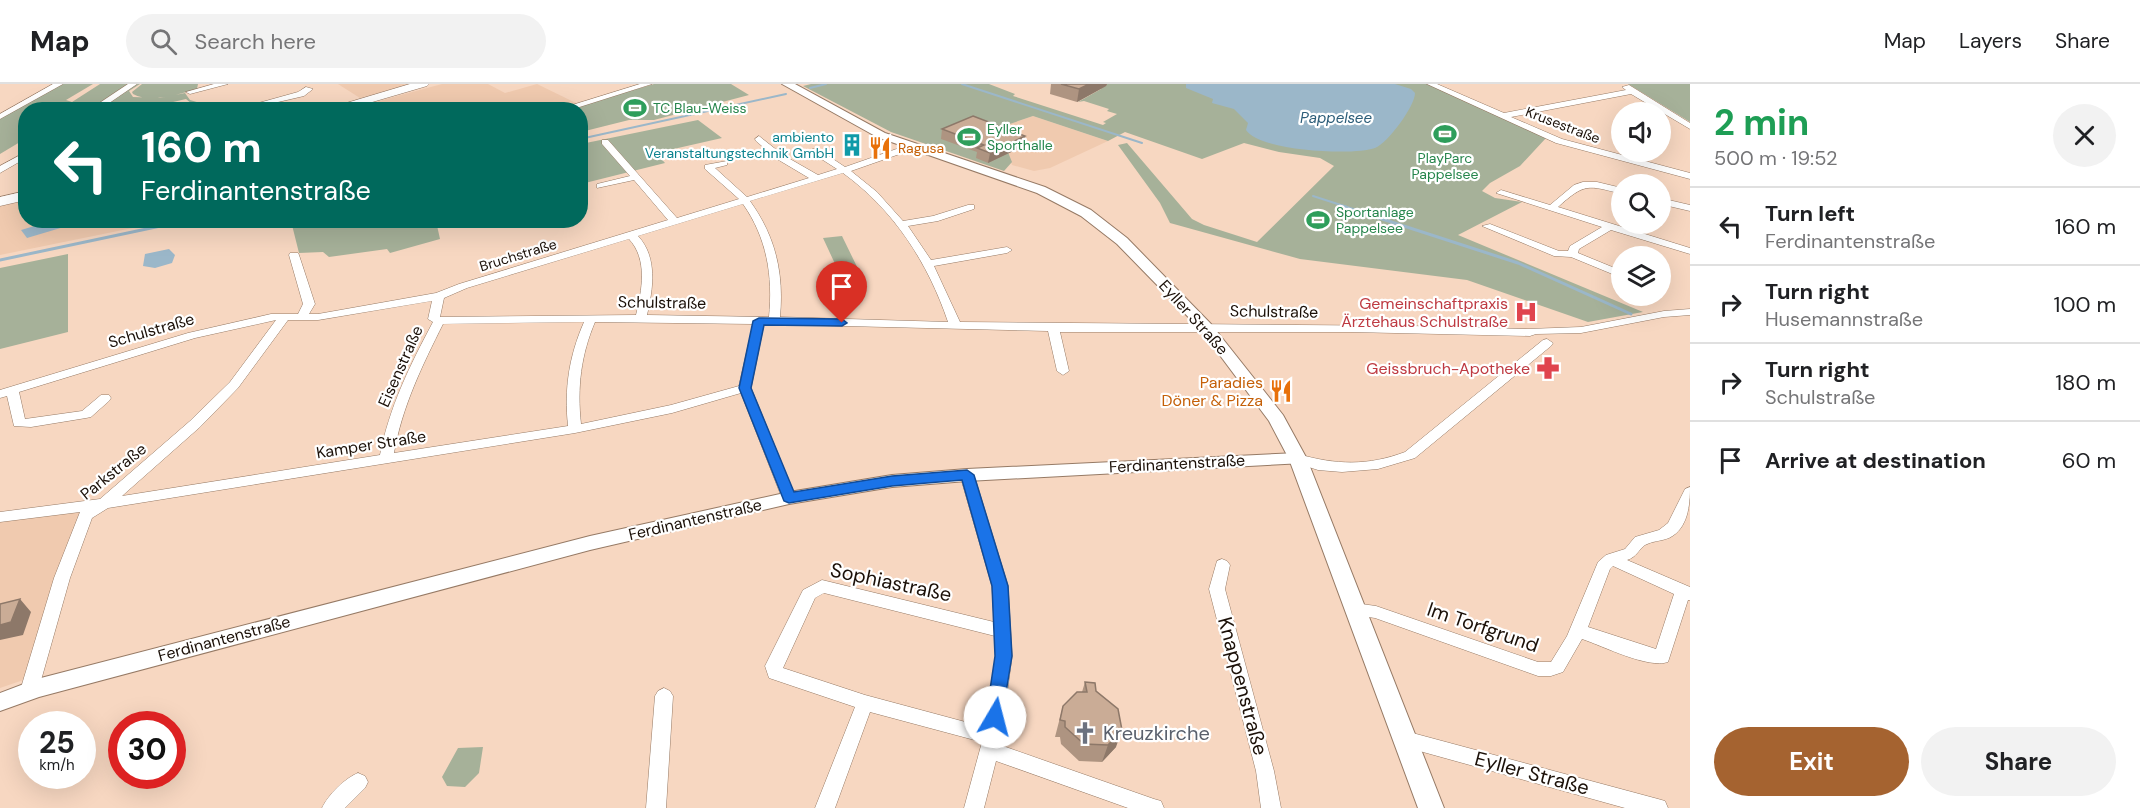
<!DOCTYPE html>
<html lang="en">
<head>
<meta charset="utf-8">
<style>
	body { margin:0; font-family:"DM Sans",sans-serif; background:#f2f2f2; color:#202124; height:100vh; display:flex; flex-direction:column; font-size:22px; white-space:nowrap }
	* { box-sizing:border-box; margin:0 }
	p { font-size:20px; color:#757577 }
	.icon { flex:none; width:33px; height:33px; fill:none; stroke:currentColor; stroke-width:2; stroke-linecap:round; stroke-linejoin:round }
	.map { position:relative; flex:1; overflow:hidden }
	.side { display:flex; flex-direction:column; background:#fff; width:450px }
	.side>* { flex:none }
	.top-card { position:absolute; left:18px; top:18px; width:570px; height:126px; border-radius:24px; box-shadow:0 6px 24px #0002; background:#00695c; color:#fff; overflow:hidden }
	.buttons { position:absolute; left:1611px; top:18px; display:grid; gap:12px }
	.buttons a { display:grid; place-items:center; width:60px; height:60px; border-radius:50%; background:#fff; box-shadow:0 6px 24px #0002; font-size:30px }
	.speed { position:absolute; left:18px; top:627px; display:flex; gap:12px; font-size:30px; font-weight:700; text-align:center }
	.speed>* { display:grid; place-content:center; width:78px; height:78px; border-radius:50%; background:#fff; box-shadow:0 6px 24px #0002; line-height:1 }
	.speed small { font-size:15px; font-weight:400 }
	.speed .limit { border:9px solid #d22; background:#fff; color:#111 }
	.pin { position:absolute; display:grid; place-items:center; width:51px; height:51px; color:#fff; margin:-62px -26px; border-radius:50% 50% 50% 0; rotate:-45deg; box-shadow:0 0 6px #0007 }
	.pin .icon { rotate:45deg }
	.me { position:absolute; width:66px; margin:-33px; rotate:8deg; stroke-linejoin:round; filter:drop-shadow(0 0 4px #0008) }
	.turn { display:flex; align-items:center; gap:21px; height:126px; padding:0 24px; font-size:27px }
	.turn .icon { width:78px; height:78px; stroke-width:2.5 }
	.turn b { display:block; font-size:42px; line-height:51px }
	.round { display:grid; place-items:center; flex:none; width:63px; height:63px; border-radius:32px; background:#f2f2f2 }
	.head { display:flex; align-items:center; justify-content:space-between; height:102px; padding:0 24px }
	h1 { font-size:36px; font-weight:700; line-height:45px; color:#1e9e55 }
	.action { display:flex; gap:12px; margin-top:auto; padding:12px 24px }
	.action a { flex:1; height:69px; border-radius:36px; background:#a56330; color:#fff; font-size:24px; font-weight:700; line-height:69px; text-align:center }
	.action a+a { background:#f2f2f2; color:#202124 }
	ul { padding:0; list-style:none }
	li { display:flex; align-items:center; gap:18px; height:78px; padding:0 24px; border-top:2px solid #e0e0e0 }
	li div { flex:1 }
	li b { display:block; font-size:22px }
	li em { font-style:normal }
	header { display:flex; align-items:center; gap:36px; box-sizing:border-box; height:84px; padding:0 30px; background:#fff; border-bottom:2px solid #e0e0e0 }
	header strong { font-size:28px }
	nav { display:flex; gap:33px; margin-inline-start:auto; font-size:21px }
	.search { width:420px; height:54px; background:#f2f2f2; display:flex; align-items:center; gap:15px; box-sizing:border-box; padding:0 21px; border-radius:33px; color:#757577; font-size:22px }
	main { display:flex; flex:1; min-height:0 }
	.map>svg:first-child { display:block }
	.built { fill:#f0caaf }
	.green { fill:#a6b199 }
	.water { fill:#9bb7c9 }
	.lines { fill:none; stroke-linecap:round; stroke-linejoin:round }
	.stream-far1 { stroke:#9bb7c9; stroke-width:2 }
	.stream { stroke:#9bb7c9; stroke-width:3 }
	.minor-casing { stroke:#967a65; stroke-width:1 }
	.tertiary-casing { stroke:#967a65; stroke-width:2 }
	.secondary-casing { stroke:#967a65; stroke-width:2 }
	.primary-casing { stroke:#967a65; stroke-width:1 }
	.minor { fill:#fff; fill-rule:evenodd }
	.tertiary { fill:#fff; fill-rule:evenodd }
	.secondary { fill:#fff; fill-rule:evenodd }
	.primary { fill:#fff; fill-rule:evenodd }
	.wall { fill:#ae9481 }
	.shaded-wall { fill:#8d7869 }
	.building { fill:#caac96; stroke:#8d7869; stroke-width:1.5 }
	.route { fill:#1a73e8; stroke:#114b97; stroke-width:1.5 }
	.labels { text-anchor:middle; stroke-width:4.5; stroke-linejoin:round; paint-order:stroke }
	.far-leisure-label { font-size:14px; fill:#27864d; stroke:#fff; text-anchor:start }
	.far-street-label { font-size:14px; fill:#1b1008; stroke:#fff }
	.far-culture-label { font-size:14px; fill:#0d838f; stroke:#fff; text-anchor:end }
	.far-food-label { font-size:14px; fill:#c56008; stroke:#fff; text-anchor:start }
	.far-water-label { font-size:15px; font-style:italic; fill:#2c5d79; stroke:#fff }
	.street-label { font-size:16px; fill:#1b1008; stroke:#fff }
	.health-label { font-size:16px; fill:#be3a42; stroke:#fff; text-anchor:end }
	.food-label { font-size:16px; fill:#c56008; stroke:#fff; text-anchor:end }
	.near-street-label { font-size:20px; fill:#1b1008; stroke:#fff }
	.near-worship-label { font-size:20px; fill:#5b616d; stroke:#fff; text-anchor:start }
</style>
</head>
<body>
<header>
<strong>Map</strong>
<div class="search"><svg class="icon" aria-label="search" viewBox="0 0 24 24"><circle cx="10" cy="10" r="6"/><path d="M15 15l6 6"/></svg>Search here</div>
<nav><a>Map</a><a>Layers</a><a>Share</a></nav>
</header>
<main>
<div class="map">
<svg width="1690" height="724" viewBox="0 0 1690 724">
	<rect width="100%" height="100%" fill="#f7d7c1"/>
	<!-- built -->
	<path class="built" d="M338,0H410L360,14Z
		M442,0H488L505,9L537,0L576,19L554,26L349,25Z
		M1033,32L1108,57L1050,84L1034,87L1012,81L997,44Z
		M25,112L26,136L167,137L0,171V119Z
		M85,425L94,430L82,454L35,592L0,604V436Z"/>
	<!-- green -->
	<path class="green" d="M59,0H93L66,16L72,18L100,0H130L92,25L26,26L25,55L0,70V33Z
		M134,0H140L129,7L133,13L160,14L185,9L190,16L200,19L201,25H198L186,15L143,25L97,26Z
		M142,0H198L197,5C178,10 151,20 133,10L132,8Z
		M654,0H731L749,11L654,36H629L581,48L580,26H565Z
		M811,0H989L1015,10L1013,12L1103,41L1106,39L1103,38L1117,30L1107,27L1109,25L1084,17L1078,18L1101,5L1099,0H1428L1546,54L1520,82L1490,99L1482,107L1495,114L1522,118L1458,151L1643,228L1588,238L1467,196L1300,175L1170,139L1160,119L1118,61L1127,59L1192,135L1204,141L1257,158L1334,82L1320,74L1279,68L1244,59L1202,75L1125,48L1108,57L1033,32L998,44L1012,78L1004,87L891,48L803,2Z
		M1628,0H1690V38Z
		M698,36L722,54L656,69L665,79L581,100V60Z
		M291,137H436L440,155L390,169L387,165L329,173L323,168L299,169Z
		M842,152L861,191L855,192L853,197H843L823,154Z
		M68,170V248L0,265V184Z
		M483,663L479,689L465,703L447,702L442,693L458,664Z"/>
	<!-- water -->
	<path class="water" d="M1186,0H1395L1411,5L1415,9C1415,22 1388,59 1375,64C1353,72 1259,67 1246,46L1248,39L1234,25L1212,19L1213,15L1186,4Z
		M55,136L84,137L27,154L21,146Z
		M169,165L175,171L172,179L155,184L143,182L145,170Z"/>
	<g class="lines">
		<!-- stream-far1 -->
		<path class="stream-far1" d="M962,0L1142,59
			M810,4L826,0
			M580,55L786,10
			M1313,112L1347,123"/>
		<!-- stream -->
		<path class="stream" d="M1342,122L1518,179L1631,230
			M0,176L189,136"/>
		<!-- minor casing -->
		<g class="minor-casing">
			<path id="minor" d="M53,0H63L0,35V30Z
				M128,0H137L99,26H89Z
				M214,0H228L190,10L186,8Z
				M640,0H652L570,26H556Z
				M1427,0H1437L1504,29L1626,6L1622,3L1629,1L1690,39V45L1631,10L1511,33L1562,55L1690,89V95L1556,59Z
				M306,3L313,5L304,12L248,25L244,23L298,8Z
				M759,52L783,71L818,91L837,85L812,69V65H818L845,83L908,61H914V65L851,87L877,108L903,137L933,132L968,121H974V125L938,137L908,142L931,176L1007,163L1012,166L1007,169L934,182L960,238L1411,242L1528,245L1581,243L1664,227L1690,225V231L1664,233L1581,249L1536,250L1530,252L1351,248H1060L1069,287L1063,291L1057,287L1048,247L764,240L751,304L796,414L794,418H784L782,414L741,309L672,329L575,349L108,424L92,434L70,494L38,607L35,612L29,614L23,612L20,607L54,494L80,428L0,438V428L100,415L190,337L230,298L276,236L195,254L19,308L25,335L82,327L101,311H109L111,314L109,317L91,333L86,334L31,343L14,342L7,312L0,314V306L188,249L271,230H298L303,220L289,171L290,169H298L299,171L315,220L309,230H318L436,209L459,200L668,136L634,96L597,104V100L630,92L602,60V56H608L677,134L739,115L705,85V81L727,77V81L715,84L747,113L809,94L777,75L756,57L755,55ZM843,89C894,126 928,179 948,238L780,233C784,190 776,153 750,117ZM743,120C767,154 773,192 769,233L647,231C653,205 658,173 638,152ZM629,155C648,175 642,206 636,231L440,233L444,214L467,204ZM432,217L428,235L433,238C410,281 389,324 380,371L122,412L200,343L238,304L288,236H318ZM584,238C569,272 564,305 568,342L394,369C402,323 422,282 443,240ZM595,238L753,240L739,302L671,321L581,340C577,303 581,271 595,238Z
				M26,68V74L0,89V82Z
				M1583,98H1597L1622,104V110C1587,101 1585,99 1558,123L1690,164V170L1611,146L1579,165L1578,169L1622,187V194L1571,173L1554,172L1482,142L1490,140L1559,167H1568L1570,162L1602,143L1496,109L1501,106L1550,121L1574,101Z
				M1660,114L1690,121V127L1660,120Z
				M1547,255L1553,259L1551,262L1415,374L1378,385L1342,388L1318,386L1293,378L1291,375L1298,370C1336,381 1368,382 1405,368L1543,256Z
				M967,386L974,391L1008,502L1012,572L1000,661L1154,715L1161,717L1164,724H1128L996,677L984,724H964L982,658L870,628L835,724H815L855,623L769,594L765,582L803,506L822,496L994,538L992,502L960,391ZM824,509L995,552L996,572L984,643L865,611L783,584L815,514Z
				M1690,403C1690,421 1688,445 1669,454C1662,457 1652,457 1645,461C1638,466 1637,473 1627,476L1690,503V516H1688L1668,578C1648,585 1603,562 1582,555L1563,588L1551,592H1538L1375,534L1348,530L1346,525L1348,520L1354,519L1376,522L1538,578H1551L1567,552L1598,478L1606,471L1625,465L1635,453L1659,446L1668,439L1685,405ZM1613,482L1674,510L1656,565L1588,543L1610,485Z
				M1222,475L1227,477L1230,481L1225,505L1274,687L1281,724H1261L1256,687L1209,505L1217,477Z
				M664,604L670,607L673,612L666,724H646L655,612L658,607Z
				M1405,647L1658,715L1665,717L1668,724H1625L1405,663L1399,661L1396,655L1399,649Z
				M358,689L365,692L368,698L365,704L345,724H322C328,711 345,694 358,689Z"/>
		</g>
		<!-- tertiary casing -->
		<g class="tertiary-casing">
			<path id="tertiary" d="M1298,369L1304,371L1306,375L1304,379L967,397L892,403L789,420L590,466L39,613L0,627V609L37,595L590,452L789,408L892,391L967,385Z"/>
		</g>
		<!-- secondary casing -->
		<g class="secondary-casing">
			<path id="secondary" d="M782,0H795L885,49L1045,103L1091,126L1127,154L1211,240L1283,331L1307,375L1444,724H1418L1289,375L1269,337L1201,246L1117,160L1081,132L1037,109L877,53Z"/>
		</g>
		<!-- primary casing -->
		<g class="primary-casing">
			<path id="primary" d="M410,0H429L427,2L345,26H323Z
				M26,107V116L0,122V113Z"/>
		</g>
		<!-- minor -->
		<use href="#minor" class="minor"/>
		<!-- tertiary -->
		<use href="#tertiary" class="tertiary"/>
		<!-- secondary -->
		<use href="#secondary" class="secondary"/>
		<!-- primary -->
		<use href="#primary" class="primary"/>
	</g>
	<!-- wall -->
	<path class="wall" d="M1051,0H1107L1106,2L1077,18L1050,10Z
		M942,45L1024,62L988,79L976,74L977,68L941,55Z
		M1085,598L1096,607L1116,663L1102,678L1079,677L1061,660L1060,653H1055L1063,622L1082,608Z"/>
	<!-- shaded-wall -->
	<path class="shaded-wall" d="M1089,0H1107L1106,2L1077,18L1079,5Z
		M1025,52L1024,62L988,79L990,69Z
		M20,515L31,528L23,551L0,556V541Z
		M1122,646L1116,663L1102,678L1108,661Z"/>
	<!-- building -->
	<path class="building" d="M1061,0H1089L1079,5Z
		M973,32L1025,52L990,69L977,64L984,61L942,45Z
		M20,515L11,538L0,541V520Z
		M1085,598L1095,599L1096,607L1118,625L1122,646L1108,661L1084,660L1065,643V637L1060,636L1063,622L1077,608H1087Z"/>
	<!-- route -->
	<path class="route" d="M759,234L842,235L847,239L842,242L764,241L751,304L794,408L892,392L967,386L974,391L1008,502L1012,572L1001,639L995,641L989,639L986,633L995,572L992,502L962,396L892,402L789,419L784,417L739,304L753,237Z"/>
	<!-- icons -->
	<defs>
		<g id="stadium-bare" transform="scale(1.8)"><path d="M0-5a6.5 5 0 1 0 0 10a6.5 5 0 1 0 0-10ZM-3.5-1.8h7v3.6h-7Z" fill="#2e9e5b" stroke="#fff" stroke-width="2.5" paint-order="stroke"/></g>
		<g id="building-bare" transform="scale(1.8)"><path d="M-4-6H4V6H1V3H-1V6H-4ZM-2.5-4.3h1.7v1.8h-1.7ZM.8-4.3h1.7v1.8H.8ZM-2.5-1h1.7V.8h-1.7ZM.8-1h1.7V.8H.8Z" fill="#0f9aa8" stroke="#fff" stroke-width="2.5" paint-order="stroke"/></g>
		<g id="restaurant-bare" transform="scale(1.8)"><path d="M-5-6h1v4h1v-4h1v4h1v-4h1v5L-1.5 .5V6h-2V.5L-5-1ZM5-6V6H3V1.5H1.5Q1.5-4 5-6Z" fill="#e8710a" stroke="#fff" stroke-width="2.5" paint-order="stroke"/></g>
		<g id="hospital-bare" transform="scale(1.8)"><path d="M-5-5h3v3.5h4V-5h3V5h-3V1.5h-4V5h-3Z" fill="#e0444e" stroke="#fff" stroke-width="2.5" paint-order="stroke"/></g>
		<g id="pharmacy-bare" transform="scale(1.8)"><path d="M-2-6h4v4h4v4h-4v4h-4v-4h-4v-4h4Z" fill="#e0444e" stroke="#fff" stroke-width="2.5" paint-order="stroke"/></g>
		<g id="church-bare" transform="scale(1.8)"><path d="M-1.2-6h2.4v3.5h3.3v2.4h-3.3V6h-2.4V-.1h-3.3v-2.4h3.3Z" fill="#6b7280" stroke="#fff" stroke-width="2.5" paint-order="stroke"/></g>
	</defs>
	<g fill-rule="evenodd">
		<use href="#stadium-bare" x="635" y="24"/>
		<use href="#stadium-bare" x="1445" y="50"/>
		<use href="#stadium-bare" x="969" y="53"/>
		<use href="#building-bare" x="852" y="61"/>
		<use href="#restaurant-bare" x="880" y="64"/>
		<use href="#stadium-bare" x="1318" y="136"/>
		<use href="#hospital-bare" x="1526" y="228"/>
		<use href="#pharmacy-bare" x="1548" y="284"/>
		<use href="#restaurant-bare" x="1281" y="307"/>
		<use href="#church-bare" x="1085" y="649"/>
	</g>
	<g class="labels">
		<!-- far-leisure labels -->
		<g class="far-leisure-label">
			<text x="653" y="29">TC Blau-Weiss</text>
			<text x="987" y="50">Eyller<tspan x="987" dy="16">Sporthalle</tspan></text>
			<text x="1445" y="79" text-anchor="middle">PlayParc<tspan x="1445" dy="16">Pappelsee</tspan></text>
			<text x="1336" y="133">Sportanlage<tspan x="1336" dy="16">Pappelsee</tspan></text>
		</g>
		<!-- far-street labels -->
		<g class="far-street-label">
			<text transform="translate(1563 41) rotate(21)" y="5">Krusestraße</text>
			<text transform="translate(518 171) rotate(-17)" y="5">Bruchstraße</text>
		</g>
		<!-- far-culture labels -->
		<g class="far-culture-label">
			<text x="834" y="58">ambiento<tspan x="834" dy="16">Veranstaltungstechnik GmbH</tspan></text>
		</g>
		<!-- far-food labels -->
		<g class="far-food-label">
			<text x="898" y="69">Ragusa</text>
		</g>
		<!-- far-water labels -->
		<g class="far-water-label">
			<text x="1336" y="39">Pappelsee</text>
		</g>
		<!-- street labels -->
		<g class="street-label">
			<text transform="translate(662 218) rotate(1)" y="6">Schulstraße</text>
			<text transform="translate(1274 227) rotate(1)" y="6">Schulstraße</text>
			<text transform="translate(1194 233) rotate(48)" y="6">Eyller Straße</text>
			<text transform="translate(151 246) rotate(-16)" y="6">Schulstraße</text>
			<text transform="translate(400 282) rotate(-66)" y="6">Eisenstraße</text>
			<text transform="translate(371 360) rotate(-9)" y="6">Kamper Straße</text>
			<text transform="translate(1177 379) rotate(-3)" y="6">Ferdinantenstraße</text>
			<text transform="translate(113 387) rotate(-39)" y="6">Parkstraße</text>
			<text transform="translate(695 435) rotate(-13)" y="6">Ferdinantenstraße</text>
			<text transform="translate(224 554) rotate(-15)" y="6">Ferdinantenstraße</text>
		</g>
		<!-- health labels -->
		<g class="health-label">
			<text x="1508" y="225">Gemeinschaftpraxis<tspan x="1508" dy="18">Ärztehaus Schulstraße</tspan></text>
			<text x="1530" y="290">Geissbruch-Apotheke</text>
		</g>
		<!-- food labels -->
		<g class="food-label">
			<text x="1263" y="304">Paradies<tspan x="1263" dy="18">Döner &amp; Pizza</tspan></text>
		</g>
		<!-- near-street labels -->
		<g class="near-street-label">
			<text transform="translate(891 498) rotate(12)" y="7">Sophiastraße</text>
			<text transform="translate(1483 543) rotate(19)" y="7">Im Torfgrund</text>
			<text transform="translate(1243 602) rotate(75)" y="7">Knappenstraße</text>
			<text transform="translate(1532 689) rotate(15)" y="7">Eyller Straße</text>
		</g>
		<!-- near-worship labels -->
		<g class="near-worship-label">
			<text x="1103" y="656">Kreuzkirche</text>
		</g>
	</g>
</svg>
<div class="buttons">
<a><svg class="icon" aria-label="sound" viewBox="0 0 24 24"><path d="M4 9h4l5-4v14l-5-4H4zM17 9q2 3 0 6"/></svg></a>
<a><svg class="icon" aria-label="search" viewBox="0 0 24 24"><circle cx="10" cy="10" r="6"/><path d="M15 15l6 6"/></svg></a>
<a><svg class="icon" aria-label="layers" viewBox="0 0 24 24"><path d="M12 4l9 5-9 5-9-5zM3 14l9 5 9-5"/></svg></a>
</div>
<div class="speed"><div>25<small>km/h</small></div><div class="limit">30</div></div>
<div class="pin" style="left:842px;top:239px;background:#d93025"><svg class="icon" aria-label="arrive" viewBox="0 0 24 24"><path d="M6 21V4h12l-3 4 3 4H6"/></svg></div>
<svg class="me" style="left:995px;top:633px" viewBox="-20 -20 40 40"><circle r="19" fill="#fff"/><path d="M0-13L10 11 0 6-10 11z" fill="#1a73e8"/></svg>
<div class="top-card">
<div class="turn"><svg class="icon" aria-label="left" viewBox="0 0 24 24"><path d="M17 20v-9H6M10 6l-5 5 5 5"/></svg><div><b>160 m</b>Ferdinantenstraße</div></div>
</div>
</div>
<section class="side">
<div class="head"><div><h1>2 min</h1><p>500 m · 19:52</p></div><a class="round"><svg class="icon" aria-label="close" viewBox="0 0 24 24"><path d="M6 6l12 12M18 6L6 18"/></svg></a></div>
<ul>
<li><svg class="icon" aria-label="left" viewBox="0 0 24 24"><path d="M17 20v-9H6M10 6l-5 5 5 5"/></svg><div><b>Turn left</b><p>Ferdinantenstraße</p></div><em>160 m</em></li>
<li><svg class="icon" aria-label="right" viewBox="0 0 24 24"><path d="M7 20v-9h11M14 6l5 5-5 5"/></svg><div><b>Turn right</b><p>Husemannstraße</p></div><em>100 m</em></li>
<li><svg class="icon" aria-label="right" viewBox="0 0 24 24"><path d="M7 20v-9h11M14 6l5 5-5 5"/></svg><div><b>Turn right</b><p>Schulstraße</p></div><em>180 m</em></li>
<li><svg class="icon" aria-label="arrive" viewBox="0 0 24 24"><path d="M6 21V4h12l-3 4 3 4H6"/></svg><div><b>Arrive at destination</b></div><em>60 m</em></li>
</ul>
<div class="action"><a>Exit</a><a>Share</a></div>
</section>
</main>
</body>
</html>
